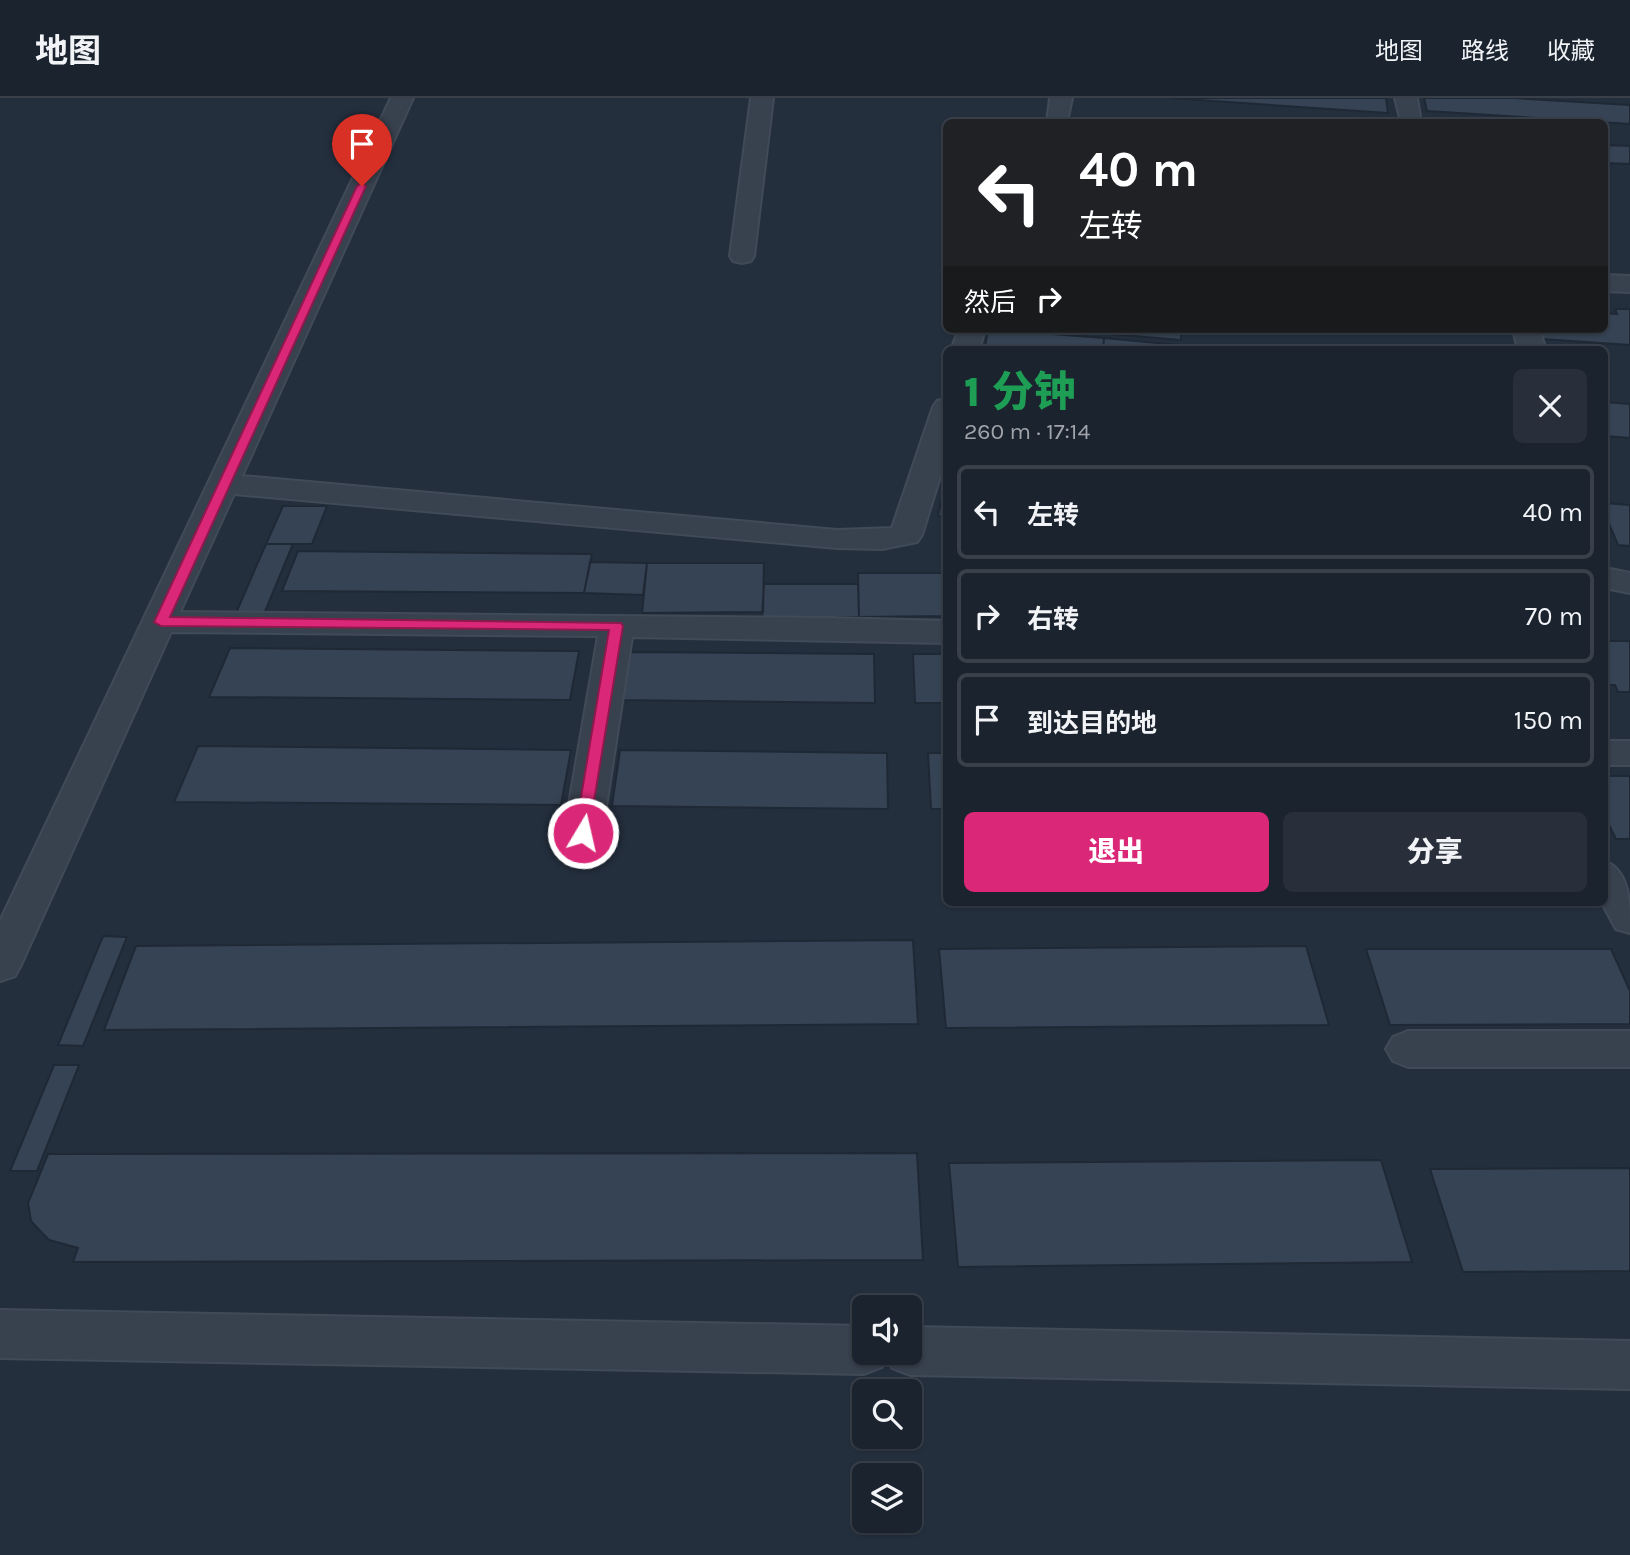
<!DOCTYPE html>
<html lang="zh">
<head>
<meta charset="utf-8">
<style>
	body { margin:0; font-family:Karla,"Noto Sans SC",sans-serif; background:#282f3a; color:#f1f3f6; height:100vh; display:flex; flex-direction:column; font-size:26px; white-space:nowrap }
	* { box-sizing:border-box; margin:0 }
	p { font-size:23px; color:#a0a4aa }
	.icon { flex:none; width:38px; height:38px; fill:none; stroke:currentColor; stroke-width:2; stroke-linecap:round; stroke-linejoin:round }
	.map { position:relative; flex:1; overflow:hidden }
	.sheet { position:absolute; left:943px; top:248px; width:665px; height:560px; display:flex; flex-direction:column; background:#1b232e; border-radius:10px; box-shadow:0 2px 5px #0004,0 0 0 2px #39404a }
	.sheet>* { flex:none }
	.hud { position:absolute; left:943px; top:21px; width:665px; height:214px; border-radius:10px; box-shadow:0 2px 5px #0004,0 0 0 2px #39404a; background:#202124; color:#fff; overflow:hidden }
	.buttons { position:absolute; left:852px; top:1197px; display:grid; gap:14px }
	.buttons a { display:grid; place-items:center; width:70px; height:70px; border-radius:10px; background:#1b232e; box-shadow:0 2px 5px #0004,0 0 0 2px #39404a; font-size:35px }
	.pin { position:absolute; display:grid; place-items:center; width:60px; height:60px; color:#fff; margin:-72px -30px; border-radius:50% 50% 50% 0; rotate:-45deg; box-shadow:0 0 7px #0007 }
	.pin .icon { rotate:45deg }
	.me { position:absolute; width:77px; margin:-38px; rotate:9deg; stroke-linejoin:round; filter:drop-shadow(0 0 5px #0008) }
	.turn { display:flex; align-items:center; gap:24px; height:147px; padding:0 21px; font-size:32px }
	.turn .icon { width:91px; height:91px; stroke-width:2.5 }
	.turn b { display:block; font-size:49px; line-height:60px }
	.then { display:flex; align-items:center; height:66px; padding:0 21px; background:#0003; gap:14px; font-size:26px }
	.round { display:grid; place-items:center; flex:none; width:74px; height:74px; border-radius:10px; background:#282f3a }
	.summary { display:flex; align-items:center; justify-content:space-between; height:119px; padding:0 21px }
	h1 { font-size:42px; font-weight:800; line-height:52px; color:#1e9e55 }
	.button { display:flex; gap:14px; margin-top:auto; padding:14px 21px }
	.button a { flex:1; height:80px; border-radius:10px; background:#db2777; color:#fff; font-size:28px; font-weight:800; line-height:80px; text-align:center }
	.button a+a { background:#282f3a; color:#f1f3f6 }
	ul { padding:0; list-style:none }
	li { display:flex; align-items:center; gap:21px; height:94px; margin:0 14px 10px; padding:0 7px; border:4px solid #39404a; border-radius:10px }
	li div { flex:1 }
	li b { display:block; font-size:26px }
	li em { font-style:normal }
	header { display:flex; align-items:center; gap:42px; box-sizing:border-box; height:98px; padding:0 35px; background:#1b232e; border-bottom:2px solid #39404a }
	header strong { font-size:33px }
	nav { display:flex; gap:38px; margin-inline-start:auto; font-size:24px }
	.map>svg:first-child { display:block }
	.building { fill:#364354; stroke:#1f2835; stroke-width:2 }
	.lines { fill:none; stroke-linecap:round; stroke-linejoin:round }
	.minor-casing { stroke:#414a57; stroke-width:4 }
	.minor { fill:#38414e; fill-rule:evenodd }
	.route { fill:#db2777; stroke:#8e194d; stroke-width:2 }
</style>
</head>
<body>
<header>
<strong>地图</strong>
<nav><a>地图</a><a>路线</a><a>收藏</a></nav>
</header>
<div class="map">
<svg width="1630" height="1457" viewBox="0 0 1630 1457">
	<rect width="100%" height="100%" fill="#242f3e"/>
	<!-- building -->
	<path class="building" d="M1170,0H1386L1388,15Z
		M1424,0H1513L1630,7V26L1427,13Z
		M1605,47L1630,48V66L1605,65Z
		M1615,211H1630V247L1543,241L1539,231H1605V215L1617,216Z
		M988,231L1104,240L1103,252L985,249Z
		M1099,231H1181V242L1099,235Z
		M1104,240L1178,247V252H1103Z
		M1605,304L1630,306V340L1605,338Z
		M946,381L947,419L938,418Z
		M1605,405L1630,407V448L1618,447L1605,416Z
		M283,408H327L312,446H266Z
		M266,446H293L264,516L236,515Z
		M298,453L592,456L584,495L282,493Z
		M590,464L647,465L643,497L584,495Z
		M647,465H764L763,514L642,515Z
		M858,475H947V518L859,519Z
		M764,486H858L859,519H762Z
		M1605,543H1630V594H1618L1615,587H1605Z
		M230,550L579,553L570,602L209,599Z
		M624,554L874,556L875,605L617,602Z
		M913,556H947V605H915Z
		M198,648L571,652L561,707L174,704Z
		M620,652L887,655L888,711L612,708Z
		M928,655H947V711H931Z
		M1605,678H1630V741H1616L1605,719Z
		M103,838L127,839L83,948L58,947Z
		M913,842L918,926L104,932L136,848Z
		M1306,848L1329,927L946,930L939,851Z
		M1366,851H1611L1630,893V926L1390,927Z
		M54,967H79L37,1073H10Z
		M917,1055L923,1162L73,1164L78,1150L49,1142L41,1134L31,1123L28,1105L48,1056Z
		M1381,1062L1412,1164L958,1169L949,1065Z
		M1630,1070V1173L1463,1174L1430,1071Z"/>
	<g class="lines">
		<!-- minor casing -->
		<g class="minor-casing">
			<path id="minor" d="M391,0H413L242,378L837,432L892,430L933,309L937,303L947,301V356L922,437L917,444L882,451L837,450L234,396L180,514L831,520L947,523V545L632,539L602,735L597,745L583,749L569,745L564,735L598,538L171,534L21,867L15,878L0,883V823Z
				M751,0H773L754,158L751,163L742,165L733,163L730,158Z
				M1050,0H1072L1067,24H1047Z
				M1395,0H1417L1421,24H1401Z
				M1605,177L1630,178V194L1605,193Z
				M959,231H985L979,252H951Z
				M1513,231H1539L1546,252H1518Z
				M1605,470L1630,475V495L1605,490Z
				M1605,643H1630V667H1605Z
				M1605,763C1630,773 1630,805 1630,835L1616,831L1602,805H1605Z
				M1408,933H1630V969H1408L1393,963L1386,951L1393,939Z
				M0,1212L864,1228V1255H910V1229L1630,1243V1291L910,1277L892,1270L887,1258L882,1269L864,1276L0,1260Z"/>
		</g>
		<!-- minor -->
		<use href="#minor" class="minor"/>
	</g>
	<!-- route -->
	<path class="route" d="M362,85L366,88L170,519L621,525L623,528L588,739L583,741L575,735L609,532L161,528L154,524L357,88Z"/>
</svg>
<div class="buttons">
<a><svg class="icon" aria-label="sound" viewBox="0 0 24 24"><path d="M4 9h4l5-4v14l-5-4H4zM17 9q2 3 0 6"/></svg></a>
<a><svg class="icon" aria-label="search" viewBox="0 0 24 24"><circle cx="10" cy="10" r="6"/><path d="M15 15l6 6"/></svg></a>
<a><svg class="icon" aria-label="layers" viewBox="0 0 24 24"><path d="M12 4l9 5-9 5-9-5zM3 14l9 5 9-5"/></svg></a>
</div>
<div class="pin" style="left:362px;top:88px;background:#d93025"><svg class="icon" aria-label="arrive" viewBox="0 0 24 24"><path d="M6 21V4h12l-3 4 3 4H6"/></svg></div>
<svg class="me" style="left:583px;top:735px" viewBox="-20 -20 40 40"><circle r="17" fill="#db2777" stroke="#fff" stroke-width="3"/><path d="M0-11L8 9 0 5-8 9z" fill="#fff"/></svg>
<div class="hud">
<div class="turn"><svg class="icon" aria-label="left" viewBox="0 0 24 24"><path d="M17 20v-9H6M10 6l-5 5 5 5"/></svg><div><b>40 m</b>左转</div></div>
<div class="then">然后<svg class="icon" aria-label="right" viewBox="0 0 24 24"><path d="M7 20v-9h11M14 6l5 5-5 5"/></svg></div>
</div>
<section class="sheet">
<div class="summary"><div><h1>1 分钟</h1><p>260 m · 17:14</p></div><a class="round"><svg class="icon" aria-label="close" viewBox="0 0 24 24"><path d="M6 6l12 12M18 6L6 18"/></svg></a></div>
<ul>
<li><svg class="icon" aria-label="left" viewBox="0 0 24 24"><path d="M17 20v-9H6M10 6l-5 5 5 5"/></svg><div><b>左转</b></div><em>40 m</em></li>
<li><svg class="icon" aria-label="right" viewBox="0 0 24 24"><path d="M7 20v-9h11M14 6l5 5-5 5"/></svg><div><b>右转</b></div><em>70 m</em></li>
<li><svg class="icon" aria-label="arrive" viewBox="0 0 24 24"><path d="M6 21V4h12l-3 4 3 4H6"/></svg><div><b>到达目的地</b></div><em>150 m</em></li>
</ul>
<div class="button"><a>退出</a><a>分享</a></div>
</section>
</div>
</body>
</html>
